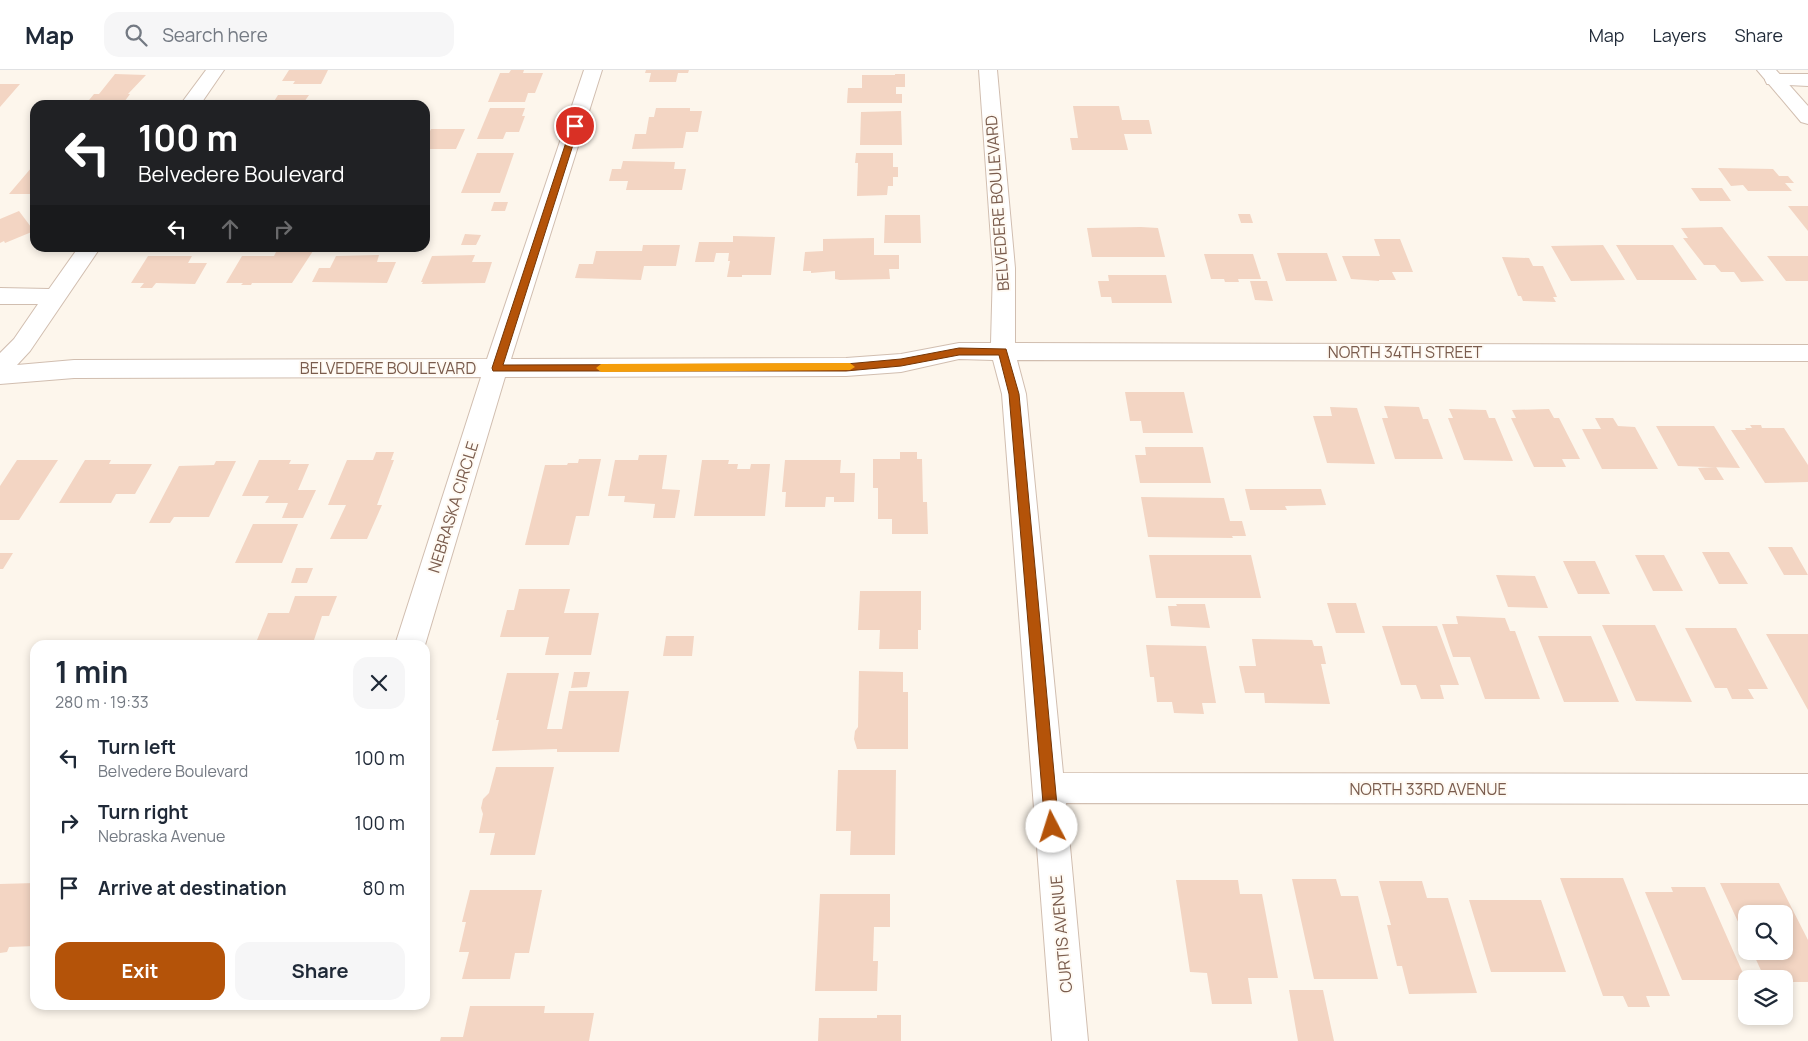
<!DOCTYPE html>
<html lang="en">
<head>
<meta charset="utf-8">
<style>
	body { margin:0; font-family:Manrope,sans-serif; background:#f6f6f7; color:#1f2937; height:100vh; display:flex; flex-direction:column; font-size:19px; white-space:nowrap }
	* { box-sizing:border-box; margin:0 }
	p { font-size:16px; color:#747a83 }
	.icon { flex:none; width:28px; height:28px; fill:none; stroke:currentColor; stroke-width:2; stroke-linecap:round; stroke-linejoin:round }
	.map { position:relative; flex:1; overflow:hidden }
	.details { position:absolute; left:30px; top:570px; width:400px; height:370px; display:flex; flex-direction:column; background:#fff; border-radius:15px; box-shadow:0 2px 8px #0003 }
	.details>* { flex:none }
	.banner { position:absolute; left:30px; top:30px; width:400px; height:152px; border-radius:15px; box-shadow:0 2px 8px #0003; background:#202124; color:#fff; overflow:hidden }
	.tools { position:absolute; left:1738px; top:835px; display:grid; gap:10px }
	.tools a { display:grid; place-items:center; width:55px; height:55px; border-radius:10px; background:#fff; box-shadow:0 2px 8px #0003; font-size:25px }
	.pin { position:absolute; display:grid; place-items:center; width:42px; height:42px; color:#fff; margin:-21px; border:2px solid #fff; border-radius:50%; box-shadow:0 1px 5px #0007 }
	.me { position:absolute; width:55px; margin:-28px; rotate:355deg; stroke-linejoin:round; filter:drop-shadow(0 0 4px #0008) }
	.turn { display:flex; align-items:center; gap:18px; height:105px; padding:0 25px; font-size:22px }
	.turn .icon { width:65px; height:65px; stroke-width:2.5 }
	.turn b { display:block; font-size:35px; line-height:42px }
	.lanes { display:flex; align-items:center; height:48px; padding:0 25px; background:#0003; justify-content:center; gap:25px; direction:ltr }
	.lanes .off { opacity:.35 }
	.round { display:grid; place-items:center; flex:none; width:52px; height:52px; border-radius:15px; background:#f6f6f7 }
	.head { display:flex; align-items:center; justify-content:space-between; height:85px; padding:0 25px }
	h1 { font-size:30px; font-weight:700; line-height:38px }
	.action { display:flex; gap:10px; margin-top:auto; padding:10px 25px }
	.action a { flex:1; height:58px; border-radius:15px; background:#b45309; color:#fff; font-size:20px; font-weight:700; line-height:58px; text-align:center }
	.action a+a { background:#f6f6f7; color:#1f2937 }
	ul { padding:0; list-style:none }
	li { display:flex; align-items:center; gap:15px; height:65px; padding:0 25px }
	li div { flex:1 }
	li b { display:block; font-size:19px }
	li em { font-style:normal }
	header { display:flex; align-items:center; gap:30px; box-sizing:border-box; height:70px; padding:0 25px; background:#fff; border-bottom:1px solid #e0e1e3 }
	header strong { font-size:24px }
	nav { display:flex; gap:28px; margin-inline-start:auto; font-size:18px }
	.search { width:350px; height:45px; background:#f6f6f7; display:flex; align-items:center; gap:12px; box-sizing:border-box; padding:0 18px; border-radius:15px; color:#747a83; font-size:19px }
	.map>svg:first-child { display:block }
	.building { fill:#f3d5c3 }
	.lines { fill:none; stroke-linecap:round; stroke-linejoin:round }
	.minor-casing { stroke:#d1beb0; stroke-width:2 }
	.tertiary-casing { stroke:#d1beb0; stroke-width:2 }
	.minor { fill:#fff; fill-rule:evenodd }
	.tertiary { fill:#fff; fill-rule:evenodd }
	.route { fill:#b45309; stroke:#753606 }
	.slow { fill:#f59e0b }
	.labels { text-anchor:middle; stroke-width:4; stroke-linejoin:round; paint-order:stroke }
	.street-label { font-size:16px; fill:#7a5c4d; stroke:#fffaf3 }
</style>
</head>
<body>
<header>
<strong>Map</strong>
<div class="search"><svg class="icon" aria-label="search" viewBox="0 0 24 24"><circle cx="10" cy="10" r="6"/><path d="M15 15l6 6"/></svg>Search here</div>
<nav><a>Map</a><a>Layers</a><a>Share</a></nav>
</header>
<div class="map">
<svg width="1808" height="971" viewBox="0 0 1808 971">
	<rect width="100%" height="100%" fill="#fdf6ec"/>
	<!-- building -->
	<path class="building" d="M289,0H328L321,14H293L295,11H282Z
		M511,0H524L523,3H543L535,23H528L525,32H488L500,3H509Z
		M646,0H689L688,3H678L676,12H649L651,3H645Z
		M115,4L146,5L128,24H130L122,35H85L94,24H99Z
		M895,4H905V17H896V24H902V33H847L848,18H862V5H895Z
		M0,14H20L0,37Z
		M278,25H309L302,35H267L268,33H273Z
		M1073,36H1119L1122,50H1149L1152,64H1124L1128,80H1072L1070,68H1078Z
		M490,38H525L522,46H525L519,62H506L503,69H477Z
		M656,38H690V41H702L698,62H686L683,78L632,79L635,64H646L649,47H654Z
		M901,41L902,75H860L861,42Z
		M431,59H465L456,79H425V71Z
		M477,83H514L500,123H461Z
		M856,83H893V97H898V107H893V116H888L887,125L857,126L858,93H855Z
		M623,91L675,92L674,99H686L682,120H626L628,111H609L612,99H621Z
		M32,97H35V124H9Z
		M1718,98L1773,99L1779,106H1788L1794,113H1785L1792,121H1748L1743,115L1731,116Z
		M1691,118H1722L1731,131H1700Z
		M494,132H508L505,141H491Z
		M1788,136H1808V161Z
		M19,141L34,161L5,173L4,171L0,173V149Z
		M1238,144H1250L1253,153H1241Z
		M885,145H920L921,173H884Z
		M1141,157L1158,158L1165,187H1092L1087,158Z
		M1722,157L1764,211L1741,212L1734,202H1721L1715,195H1704L1683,168H1688L1681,158Z
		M465,164L481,165L476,175H461Z
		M733,166L775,167L771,205H742V207H727L730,191H728L729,183H716L714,192H695L699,172H733Z
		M874,168V185H899V199H889L890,209L840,210L835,209V201L811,203V201H803L805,182L823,181V169Z
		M1374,169H1400L1413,202H1392L1396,210H1379V211L1351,209L1342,186H1380Z
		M643,175H680L676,196H644L641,210L575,208L579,194H593L596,181H642Z
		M1603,175L1625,210L1571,211L1551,176Z
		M1616,175H1673L1697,210H1637Z
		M278,178H315L292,213H252L251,215H241L243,213H226L242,186H274Z
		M1277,183H1327L1337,211H1286Z
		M1204,184H1253L1261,209H1238L1239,212H1225L1224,209H1211Z
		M379,185L377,192H396L387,213L312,212L319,198H330L336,186Z
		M475,185L472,192H492L485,213L422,214L423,212H421L432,186Z
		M148,186H192L188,193H207L195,214L156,213L152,218H140L144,213H131Z
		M1767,186H1808V211H1786Z
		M1502,187L1529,188L1533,196H1543L1557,227H1553L1556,232L1523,231L1521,226H1518Z
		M1108,205H1166L1172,233H1112L1111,227H1101L1098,211H1109Z
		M1250,211H1267L1273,231L1255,230Z
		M1125,322H1184L1193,363H1143L1141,351H1130Z
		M1384,336L1419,337L1423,349H1428L1443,389H1395L1382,348H1388Z
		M1330,337L1357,338L1375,394L1327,393L1313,346H1332Z
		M1449,339L1486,340L1489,348H1495L1513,391L1464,390L1448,348H1453Z
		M1549,339L1554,348H1559L1580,389H1562L1566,397H1534L1511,348H1516L1512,340Z
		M1595,348H1613L1618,356L1635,357L1658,399H1602L1582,359H1601Z
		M1750,355H1761L1762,358H1784L1808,395V412L1765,413L1731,360H1746L1745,358H1752Z
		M1656,356H1714L1740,398L1678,396Z
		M1145,377H1203L1211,413H1140L1135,385H1146Z
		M376,382H394L391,390H394L377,435H382L367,469H330L346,435H328L347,390H373Z
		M900,382H917V389H922L923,432H927L928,464H892V449H878V418H873V389H900Z
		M639,385H667L662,419L680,420L675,448H653L655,434L624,432L625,426H608L615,390H638Z
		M579,389H601L589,446H576L569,475H525L545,395H567L568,393H578Z
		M17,390H58L19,450H0V416Z
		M85,390H111L109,394H152L135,424H116L111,433H59Z
		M259,390H291L289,394H309L298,420H316L303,448H282L288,433H265L269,426H242Z
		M702,390H729L728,394H738L737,399H750L751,394H770L765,446H694Z
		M785,390H841L840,403H855L854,432H834V427H826L825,437H785L786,422H782Z
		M216,391H236L209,447H174L170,453H149L179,396L214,395Z
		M1716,397L1724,410H1705L1698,398Z
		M1245,419H1321L1326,435L1285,436L1287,440H1250Z
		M1141,427L1224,428L1230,451H1242L1246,466H1232L1233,468L1148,467Z
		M253,454H298L282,493H235Z
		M1768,477H1792L1808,505H1784Z
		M1702,482H1729L1748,514H1719Z
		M0,483H13L3,499H0Z
		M1149,485H1251L1261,528H1156Z
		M1635,485H1664L1683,521H1653Z
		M1563,491H1595L1610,524H1578Z
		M296,498H313L307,513H291Z
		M1496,505L1535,506L1548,538L1508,537Z
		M519,519H570L564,543H599L591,585H545L549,567H500L507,540H514Z
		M860,521H921V560H918V579H879L880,560H858Z
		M295,526H337L329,546H322L313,573L311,575H255L268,543H289Z
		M1327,533H1356L1365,563H1336Z
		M1176,534H1205L1210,558L1171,556L1168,536H1177Z
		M1456,546L1505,548L1510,561H1515L1540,629H1485L1470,587H1453L1442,554H1458Z
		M1602,555H1655L1692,632L1636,631Z
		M1382,556H1437L1459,615H1440L1444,629H1421L1416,615H1401Z
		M1685,558H1736L1768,619H1748L1754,629H1732L1727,618H1715Z
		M1766,564H1808V640Z
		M666,566H694L692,586H663Z
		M1538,566H1591L1619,632H1564Z
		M1252,569L1312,570L1314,576H1322L1326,594H1321L1330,634L1265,633L1264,623H1245L1239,596H1256Z
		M1146,575L1206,576L1216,633H1202L1204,644L1174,643L1172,632H1157L1154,607H1150Z
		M859,601L903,602V622H908V679H857L854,669L855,661L858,657Z
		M574,602H590L587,617L571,618Z
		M507,603H559L547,659H562L569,621H629L619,682H557V679L492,681L499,650H496Z
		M496,697H554L535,785H490L495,763H479L483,744L481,738L483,729L489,723Z
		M838,700H896L895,785H850L851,761H836Z
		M1560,808H1623L1670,926H1646L1650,937H1628L1623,926H1603Z
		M1292,809H1336L1341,826H1358L1378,909H1314Z
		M1176,810H1238L1240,824H1262L1278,908H1248L1252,934H1212L1207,903L1190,902Z
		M1379,811H1422L1427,828H1448L1477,923L1409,924L1402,896H1397L1387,855H1391Z
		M35,813V876L9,877L7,882L0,883V814Z
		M1720,813H1779L1808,870V912H1784V909H1765L1752,881H1784V844H1746V869Z
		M1671,817H1705L1746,910H1682L1645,822H1673Z
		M470,820H542L529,883H515L510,909H462L469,882H459L466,852H462Z
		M820,824H890V857H874L873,891H878L877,921H815Z
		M1469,830H1541L1566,902H1491Z
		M1289,920H1323L1334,971H1298Z
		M470,936H545L544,943H594L589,971H440L441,967H463Z
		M877,945H901V971H818L819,948H877Z"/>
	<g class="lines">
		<!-- minor casing -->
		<g class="minor-casing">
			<path id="minor" d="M206,0H224L200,35H180Z
				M584,0H602L511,289L846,288L901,284L959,273H991L993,198L979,0H997L1015,198V273L1808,275V291L1017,290L1026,324L1063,703L1808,704V734L1066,733L1088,971H1052L1002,324L993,290L959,289L901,302L846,306L505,307L425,575H395L481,307L74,308L0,314V283L14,269L38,234H0V218L49,219L78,178H100L30,281L17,295L74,290L487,289Z
				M1774,4H1808V16L1767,14L1765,10L1767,6Z"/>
		</g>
		<!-- tertiary casing -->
		<g class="tertiary-casing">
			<path id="tertiary" d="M1757,0H1776L1808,36V54L1801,52Z"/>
		</g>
		<!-- minor -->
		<use href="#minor" class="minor"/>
		<!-- tertiary -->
		<use href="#tertiary" class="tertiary"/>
	</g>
	<!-- route -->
	<path class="route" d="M572,54L579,56L503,295L846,294L901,289L959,278L1006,279L1019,324L1059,757L1057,762L1052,764L1047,762L1045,757L1009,324L999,285H959L901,296L846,301H493L492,298Z"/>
	<!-- slow -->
	<path class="slow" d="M850,293L855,297L850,300L601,302L596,298L601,294Z"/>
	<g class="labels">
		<!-- street labels -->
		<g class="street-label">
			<text transform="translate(997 133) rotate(-94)" y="6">BELVEDERE BOULEVARD</text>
			<text x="1405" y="288">NORTH 34TH STREET</text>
			<text x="388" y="304">BELVEDERE BOULEVARD</text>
			<text transform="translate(453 437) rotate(-73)" y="6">NEBRASKA CIRCLE</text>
			<text x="1428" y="725">NORTH 33RD AVENUE</text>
			<text transform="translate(1061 864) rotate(-95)" y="6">CURTIS AVENUE</text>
		</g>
	</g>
</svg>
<div class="tools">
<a><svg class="icon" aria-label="search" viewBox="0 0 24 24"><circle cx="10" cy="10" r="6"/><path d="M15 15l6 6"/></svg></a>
<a><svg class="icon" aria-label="layers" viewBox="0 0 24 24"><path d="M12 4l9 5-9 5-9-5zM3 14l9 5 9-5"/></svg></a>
</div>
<div class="pin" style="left:575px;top:56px;background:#d93025"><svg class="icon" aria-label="arrive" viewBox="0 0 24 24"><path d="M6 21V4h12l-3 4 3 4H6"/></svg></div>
<svg class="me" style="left:1052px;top:757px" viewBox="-20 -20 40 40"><circle r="19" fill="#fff"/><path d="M0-13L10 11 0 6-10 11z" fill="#b45309"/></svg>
<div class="banner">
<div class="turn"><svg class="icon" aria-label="left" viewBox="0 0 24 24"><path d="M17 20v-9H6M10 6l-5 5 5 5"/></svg><div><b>100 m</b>Belvedere Boulevard</div></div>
<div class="lanes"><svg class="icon" aria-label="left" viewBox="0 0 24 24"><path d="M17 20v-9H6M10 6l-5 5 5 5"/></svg><svg class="icon off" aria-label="ahead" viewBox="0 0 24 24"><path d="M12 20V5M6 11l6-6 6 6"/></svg><svg class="icon off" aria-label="right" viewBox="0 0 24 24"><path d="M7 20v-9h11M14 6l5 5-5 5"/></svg></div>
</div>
<section class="details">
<div class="head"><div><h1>1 min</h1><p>280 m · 19:33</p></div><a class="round"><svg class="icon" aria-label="close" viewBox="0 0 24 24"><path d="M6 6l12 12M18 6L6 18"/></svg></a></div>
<ul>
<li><svg class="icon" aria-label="left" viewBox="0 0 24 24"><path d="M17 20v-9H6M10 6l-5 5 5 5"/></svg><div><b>Turn left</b><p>Belvedere Boulevard</p></div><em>100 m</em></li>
<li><svg class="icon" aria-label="right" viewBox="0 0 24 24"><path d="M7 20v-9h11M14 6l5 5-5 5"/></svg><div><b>Turn right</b><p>Nebraska Avenue</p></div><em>100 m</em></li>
<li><svg class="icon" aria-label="arrive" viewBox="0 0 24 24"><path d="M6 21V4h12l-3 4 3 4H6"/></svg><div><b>Arrive at destination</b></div><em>80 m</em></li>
</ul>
<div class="action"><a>Exit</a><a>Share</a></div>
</section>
</div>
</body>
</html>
